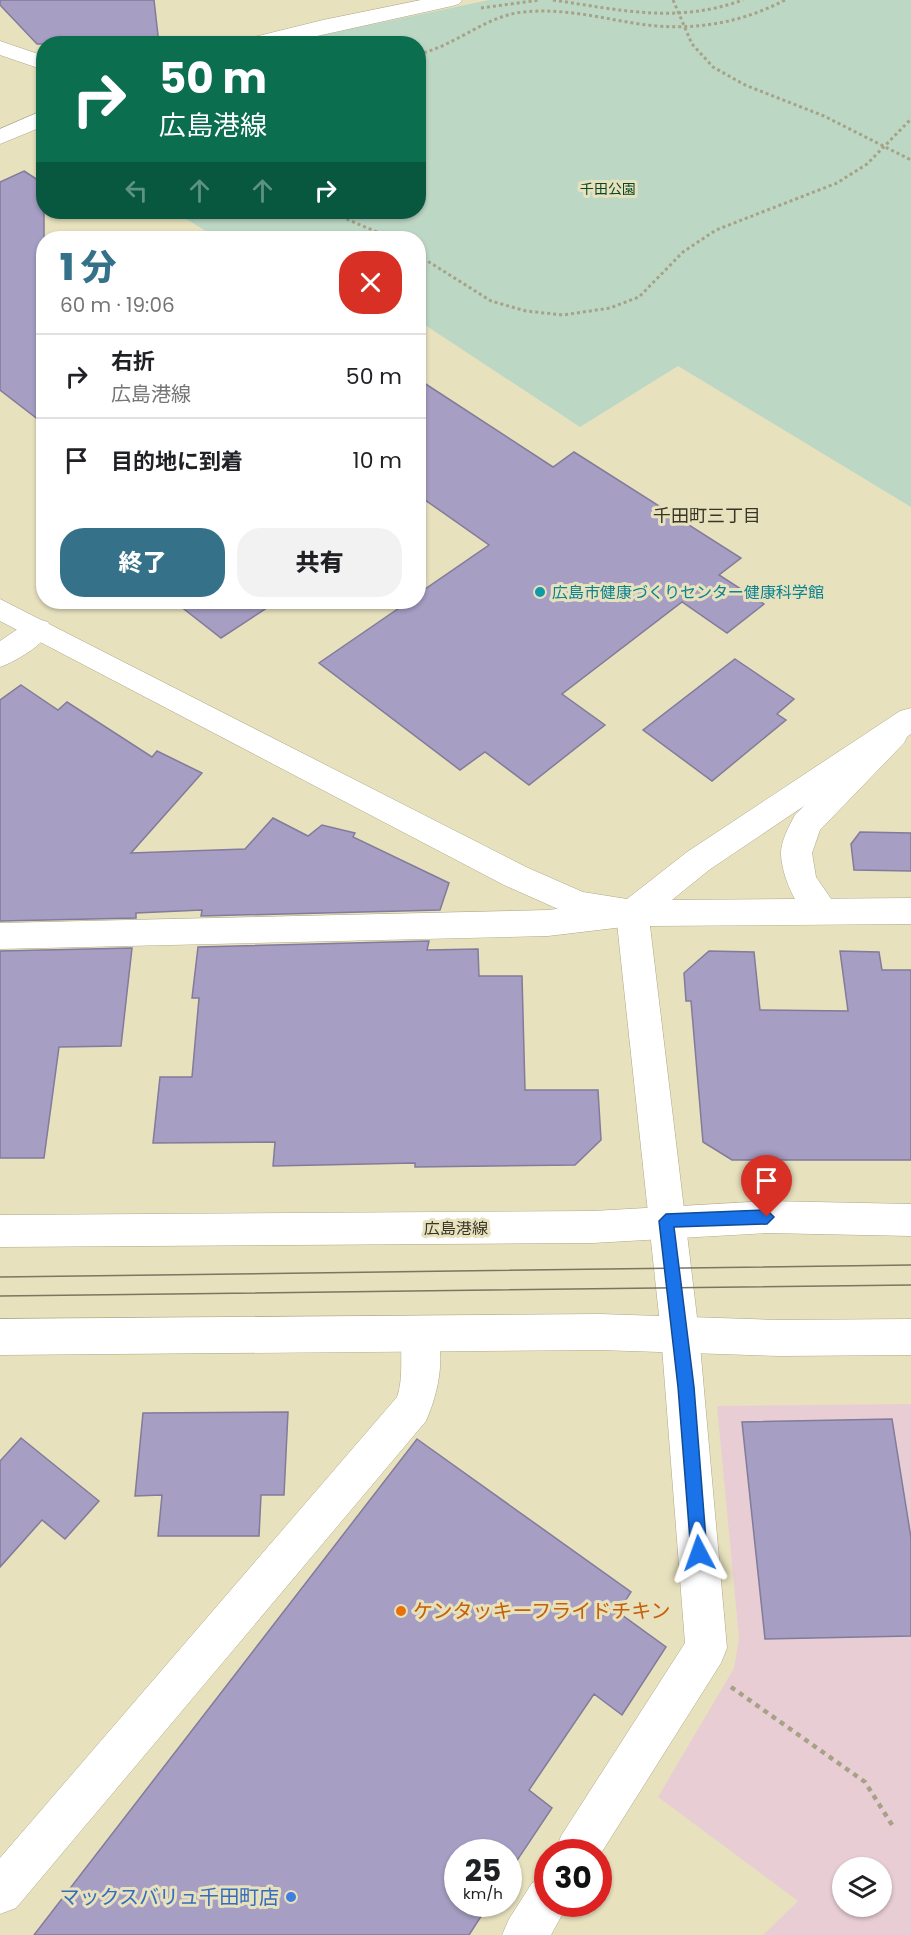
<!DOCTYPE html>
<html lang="ja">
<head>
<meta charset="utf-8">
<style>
	body { margin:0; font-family:Poppins,"Noto Sans JP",sans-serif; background:#f2f2f2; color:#202124; height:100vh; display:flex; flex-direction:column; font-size:22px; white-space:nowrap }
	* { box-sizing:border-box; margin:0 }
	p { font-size:20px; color:#757577 }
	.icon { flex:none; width:33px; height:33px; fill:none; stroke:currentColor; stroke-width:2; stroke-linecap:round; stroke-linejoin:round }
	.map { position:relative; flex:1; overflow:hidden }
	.details { position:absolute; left:36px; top:231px; width:390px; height:378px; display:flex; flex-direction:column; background:#fff; border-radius:24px; box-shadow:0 2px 4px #0004 }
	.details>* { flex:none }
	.guide { position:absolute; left:36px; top:36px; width:390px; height:183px; border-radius:24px; box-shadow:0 2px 4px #0004; background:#0b6e4f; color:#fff; overflow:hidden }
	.fabs { position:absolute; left:832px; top:1857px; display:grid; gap:12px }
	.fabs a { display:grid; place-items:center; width:60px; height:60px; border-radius:50%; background:#fff; box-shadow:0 2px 4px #0004; font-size:30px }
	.speed { position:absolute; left:444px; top:1839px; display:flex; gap:12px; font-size:30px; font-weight:700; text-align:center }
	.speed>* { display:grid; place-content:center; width:78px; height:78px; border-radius:50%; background:#fff; box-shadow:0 2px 4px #0004; line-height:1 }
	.speed small { font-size:15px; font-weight:400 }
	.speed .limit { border:9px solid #d22; background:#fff; color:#111 }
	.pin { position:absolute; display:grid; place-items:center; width:51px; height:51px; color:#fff; margin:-62px -26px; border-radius:50% 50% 50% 0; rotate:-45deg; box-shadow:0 0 6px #0007 }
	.pin .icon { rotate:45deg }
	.me { position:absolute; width:66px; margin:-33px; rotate:356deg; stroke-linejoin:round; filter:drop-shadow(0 0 4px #0008) }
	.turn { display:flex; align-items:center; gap:21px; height:126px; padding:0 24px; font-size:27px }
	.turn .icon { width:78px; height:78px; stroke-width:2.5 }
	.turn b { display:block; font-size:42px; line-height:51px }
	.lanes { display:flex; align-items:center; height:57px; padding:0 24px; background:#0003; justify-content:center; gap:30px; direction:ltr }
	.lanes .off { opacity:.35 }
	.round { display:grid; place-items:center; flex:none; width:63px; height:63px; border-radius:24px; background:#f2f2f2 }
	.headline { display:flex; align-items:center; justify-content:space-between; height:102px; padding:0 24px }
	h1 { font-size:36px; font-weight:800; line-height:45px; color:#357289 }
	.primary-button { display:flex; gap:12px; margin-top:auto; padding:12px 24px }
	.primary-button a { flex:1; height:69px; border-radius:24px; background:#357289; color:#fff; font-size:24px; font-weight:800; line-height:69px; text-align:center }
	.primary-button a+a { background:#f2f2f2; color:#202124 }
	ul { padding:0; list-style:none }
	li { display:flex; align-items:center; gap:18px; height:84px; padding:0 24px; border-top:2px solid #e0e0e0 }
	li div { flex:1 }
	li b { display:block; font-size:22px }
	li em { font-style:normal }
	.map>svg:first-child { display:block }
	.industrial { fill:#e8ced4; fill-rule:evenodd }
	.green { fill:#bdd7c5 }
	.building { fill:#a69ec3; stroke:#827b9a; stroke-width:1.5 }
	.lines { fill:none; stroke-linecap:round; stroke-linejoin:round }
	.minor-casing { stroke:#aea886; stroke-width:1 }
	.tertiary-casing { stroke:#aea886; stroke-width:1 }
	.secondary-casing { stroke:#aea886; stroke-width:1 }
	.path-far1 { stroke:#a7a287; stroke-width:3; stroke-dasharray:3 3; stroke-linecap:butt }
	.path { stroke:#a7a287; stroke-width:4.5; stroke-dasharray:5 5; stroke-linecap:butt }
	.minor { fill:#fff; fill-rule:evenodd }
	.tertiary { fill:#fff; fill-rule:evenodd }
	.secondary { fill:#fff; fill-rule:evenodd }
	.tram { stroke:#7a7660; stroke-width:1.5 }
	.route { fill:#1a73e8; stroke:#114b97; stroke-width:1.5 }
	.culture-dot { fill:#0f9aa8; stroke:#e7e1be; stroke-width:2 }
	.food-dot { fill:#e8710a; stroke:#e7e1be; stroke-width:2 }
	.shop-dot { fill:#3f7fe0; stroke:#e7e1be; stroke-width:2 }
	.labels { text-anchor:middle; stroke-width:6; stroke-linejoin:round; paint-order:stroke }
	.far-park-label { font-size:14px; fill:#054726; stroke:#e7e1be }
	.culture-label { font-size:16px; fill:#0d838f; stroke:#e7e1be; text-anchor:start }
	.street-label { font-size:16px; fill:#393628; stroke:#e7e1be }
	.neighbourhood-label { font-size:18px; fill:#393628; stroke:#e7e1be }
	.near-food-label { font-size:20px; fill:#c56008; stroke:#e7e1be; text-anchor:start }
	.near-shop-label { font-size:20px; fill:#366cbe; stroke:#e7e1be; text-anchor:end }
</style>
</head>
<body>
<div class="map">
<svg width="911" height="1935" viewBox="0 0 911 1935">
	<rect width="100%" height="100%" fill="#e7e1be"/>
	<!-- industrial -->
	<path class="industrial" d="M911,1404V1935H763L798,1901L658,1797L734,1668L739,1638L717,1406ZM843,1868H882V1906H843Z"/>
	<!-- green -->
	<path class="green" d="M489,0H911V507L678,366L580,427L419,321L418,238H217L175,212H418V44L284,43Z"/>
	<!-- building -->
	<path class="building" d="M0,0H154L159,44H37L0,5Z
		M24,171L44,184V424L0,390V182Z
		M418,379L553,467L574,452L741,558L719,575L764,604L727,633L682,602L562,694L605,725L529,785L485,752L460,770L319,663L408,602H418V594L489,545L418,495Z
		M175,602H276L221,638Z
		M735,659L794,699L777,714L786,720L712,781L643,730Z
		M21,685L58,710L67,702L152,757L157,751L202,773L131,853L245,849L273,818L308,836L322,825L355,833L353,837L449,883L440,910L201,916L202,910L136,913V918L0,921V700Z
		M860,832L911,833V871L854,870L851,844Z
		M429,941L427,950L478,949L479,976H522L525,1090H598L601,1140L575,1165L415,1167V1163L273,1166L275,1142L153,1143L160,1077H192L199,998H192L198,947Z
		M132,948L121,1046L59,1047L44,1158H0V951Z
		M709,951L754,952L760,1010L848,1011L840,951L879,952L882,970H911V1160H732L703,1142L691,1001H686L684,973Z
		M288,1412L284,1495H261L259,1536H158L162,1495L135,1496L143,1413Z
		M892,1419L911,1538V1636L765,1639L742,1422Z
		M21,1438L99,1501L65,1539L42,1520L0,1567V1461Z
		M417,1439L631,1592L618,1612L666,1647L622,1715L594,1694L529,1790L552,1808L508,1874V1852H458V1904H489L469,1935H34Z"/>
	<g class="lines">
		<!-- minor casing -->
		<g class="minor-casing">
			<path id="minor" d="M0,41L44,56V70L0,55Z
				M38,619L48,622L52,629C43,645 17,661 0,667V641L28,622Z
				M893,724L904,727L908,735L904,743L820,830L812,853L816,877L838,909L833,918C826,921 818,923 811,918C795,907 782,875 781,855C780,843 789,826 795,815L882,727Z
				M632,900L643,904L648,913L643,922L632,926L548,936L0,949V923L548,910Z
				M420,1316L433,1322C447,1353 439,1391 426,1421L16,1908L0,1914V1858L397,1397C406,1372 396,1346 407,1322Z
				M680,1316L693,1322L699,1334L727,1648L721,1663L598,1858V1852H555L561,1836L685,1643L661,1334L667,1322Z
				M548,1877V1904H568L551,1935H502L509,1919L532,1883Z"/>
		</g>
		<!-- tertiary casing -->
		<g class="tertiary-casing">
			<path id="tertiary" d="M421,0H462L459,4L452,6L281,44H244L246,39L323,20Z
				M44,110V126L0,144V129Z
				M0,599L526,867L583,892L627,899L687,852L900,711L911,708V734L709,870L672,900L911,898V924L650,926L699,1334L693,1346L680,1352L667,1346L661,1334L617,923L567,913L504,885L0,621Z"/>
		</g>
		<!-- secondary casing -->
		<g class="secondary-casing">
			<path id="secondary" d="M767,1201L911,1204V1236L767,1233L593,1243L0,1247V1215L593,1211Z
				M600,1314L780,1320L911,1319V1355L780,1356L600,1350L0,1355V1319Z"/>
		</g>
		<!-- path-far1 -->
		<path class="path-far1" d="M553,0C621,10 676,24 743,0
			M673,0L692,44L713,67L745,85L824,116L911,160
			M481,8L540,0
			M418,54C456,46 486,15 524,12C561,8 597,17 633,23C687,32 737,25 785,0
			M330,212L391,238
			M418,255L491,301L526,311L563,315L610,308L639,297L683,252L716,230L837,183L867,164L911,119"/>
		<!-- path -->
		<path class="path" d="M731,1687L865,1782L894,1828"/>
		<!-- minor -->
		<use href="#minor" class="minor"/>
		<!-- tertiary -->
		<use href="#tertiary" class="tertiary"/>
		<!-- secondary -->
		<use href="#secondary" class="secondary"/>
		<!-- tram -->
		<path class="tram" d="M0,1277L911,1265
			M0,1296L911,1285"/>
	</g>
	<!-- route -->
	<path class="route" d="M767,1210L774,1217L767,1224L674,1227L694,1387L707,1553L705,1559L699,1561L693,1559L691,1553L678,1387L659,1221L666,1214Z"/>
	<!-- markers -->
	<circle class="culture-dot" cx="540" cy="592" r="6"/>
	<circle class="food-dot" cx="401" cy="1611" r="6"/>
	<circle class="shop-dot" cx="291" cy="1897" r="6"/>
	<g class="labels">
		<!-- far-park labels -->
		<g class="far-park-label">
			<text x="608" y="194">千田公園</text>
		</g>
		<!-- culture labels -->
		<g class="culture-label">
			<text x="552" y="598">広島市健康づくりセンター健康科学館</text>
		</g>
		<!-- street labels -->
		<g class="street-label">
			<text x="456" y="1234">広島港線</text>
		</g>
		<!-- neighbourhood labels -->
		<g class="neighbourhood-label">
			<text x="707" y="522">千田町三丁目</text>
		</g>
		<!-- near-food labels -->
		<g class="near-food-label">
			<text x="413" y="1618">ケンタッキーフライドチキン</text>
		</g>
		<!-- near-shop labels -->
		<g class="near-shop-label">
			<text x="279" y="1904">マックスバリュ千田町店</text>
		</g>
	</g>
</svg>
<div class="fabs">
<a><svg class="icon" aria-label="layers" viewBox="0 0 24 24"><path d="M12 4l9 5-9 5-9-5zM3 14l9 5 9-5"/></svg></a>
</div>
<div class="speed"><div>25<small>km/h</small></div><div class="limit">30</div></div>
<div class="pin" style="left:767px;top:1217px;background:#d93025"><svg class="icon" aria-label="arrive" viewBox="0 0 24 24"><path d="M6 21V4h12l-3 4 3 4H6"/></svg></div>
<svg class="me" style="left:699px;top:1553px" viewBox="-20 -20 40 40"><path d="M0-17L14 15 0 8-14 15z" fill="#1a73e8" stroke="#fff" stroke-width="4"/></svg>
<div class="guide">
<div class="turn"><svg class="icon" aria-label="right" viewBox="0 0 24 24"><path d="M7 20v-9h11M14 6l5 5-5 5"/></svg><div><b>50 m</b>広島港線</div></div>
<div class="lanes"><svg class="icon off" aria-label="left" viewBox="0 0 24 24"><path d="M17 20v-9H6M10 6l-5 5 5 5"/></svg><svg class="icon off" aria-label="ahead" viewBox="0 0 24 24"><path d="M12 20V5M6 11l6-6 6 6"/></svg><svg class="icon off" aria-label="ahead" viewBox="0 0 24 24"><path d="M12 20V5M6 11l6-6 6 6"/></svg><svg class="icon" aria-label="right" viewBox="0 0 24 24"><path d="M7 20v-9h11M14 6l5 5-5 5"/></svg></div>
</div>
<section class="details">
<div class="headline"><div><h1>1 分</h1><p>60 m · 19:06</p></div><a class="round" style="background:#d93025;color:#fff"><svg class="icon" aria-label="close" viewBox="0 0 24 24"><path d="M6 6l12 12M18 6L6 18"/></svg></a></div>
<ul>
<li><svg class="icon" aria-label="right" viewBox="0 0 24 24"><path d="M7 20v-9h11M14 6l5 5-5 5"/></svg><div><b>右折</b><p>広島港線</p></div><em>50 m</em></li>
<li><svg class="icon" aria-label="arrive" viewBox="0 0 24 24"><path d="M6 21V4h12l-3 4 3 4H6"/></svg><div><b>目的地に到着</b></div><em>10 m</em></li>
</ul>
<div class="primary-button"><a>終了</a><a>共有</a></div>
</section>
</div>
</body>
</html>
